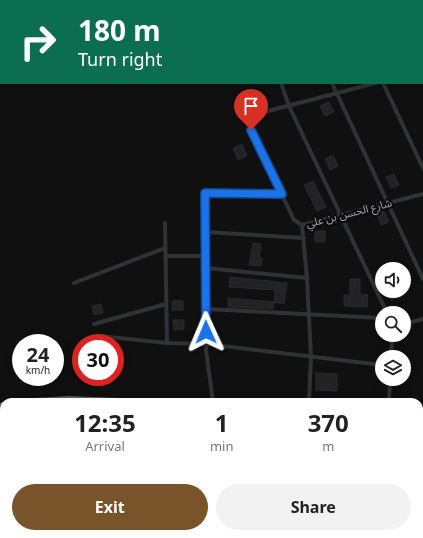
<!DOCTYPE html>
<html lang="en">
<head>
<meta charset="utf-8">
<style>
	body { margin:0; font-family:"Noto Sans","Noto Sans Arabic",sans-serif; background:#f2f2f2; color:#222; height:100vh; display:flex; flex-direction:column; font-size:15px; white-space:nowrap }
	* { box-sizing:border-box; margin:0 }
	p { font-size:13px; color:#767676 }
	.icon { flex:none; width:22px; height:22px; fill:none; stroke:currentColor; stroke-width:2; stroke-linecap:round; stroke-linejoin:round }
	.map { position:relative; flex:1; overflow:hidden }
	.drawer { position:absolute; left:0px; top:398px; width:423px; height:140px; display:flex; flex-direction:column; background:#fff; border-radius:12px 12px 0 0; box-shadow:0 2px 10px #0003 }
	.drawer>* { flex:none }
	.guide { position:absolute; left:0px; top:0px; width:423px; height:84px; box-shadow:0 2px 10px #0003; background:#0b6e4f; color:#fff; overflow:hidden }
	.controls { position:absolute; left:375px; top:262px; display:grid; gap:8px }
	.controls a { display:grid; place-items:center; width:36px; height:36px; border-radius:50%; background:#fff; box-shadow:0 2px 10px #0003; font-size:20px }
	.speed { position:absolute; left:12px; top:334px; display:flex; gap:8px; font-size:20px; font-weight:700; text-align:center }
	.speed>* { display:grid; place-content:center; width:52px; height:52px; border-radius:50%; background:#fff; box-shadow:0 2px 10px #0003; line-height:1 }
	.speed small { font-size:10px; font-weight:400 }
	.speed .limit { border:6px solid #d22; background:#fff; color:#111 }
	.pin { position:absolute; display:grid; place-items:center; width:34px; height:34px; color:#fff; margin:-41px -17px; border-radius:50% 50% 50% 0; rotate:-45deg; box-shadow:0 0 4px #0007 }
	.pin .icon { rotate:45deg }
	.me { position:absolute; width:44px; margin:-22px; rotate:359deg; stroke-linejoin:round; filter:drop-shadow(0 0 3px #0008) }
	.turn { display:flex; align-items:center; gap:14px; height:84px; padding:0 12px; font-size:18px }
	.turn .icon { width:52px; height:52px; stroke-width:2.5 }
	.turn b { display:block; font-size:28px; line-height:34px }
	.eta { display:flex; justify-content:space-evenly; align-items:center; height:68px; text-align:center }
	.eta b { font-size:24px; font-weight:700; line-height:28px }
	.primary-button { display:flex; gap:8px; margin-top:auto; padding:8px 12px }
	.primary-button a { flex:1; height:46px; border-radius:24px; background:#79542b; color:#fff; font-size:16px; font-weight:700; line-height:46px; text-align:center }
	.primary-button a+a { background:#f2f2f2; color:#222 }
	.map>svg:first-child { display:block }
	.building { fill:#232325; stroke:#2a2a2d }
	.lines { fill:none; stroke-linecap:round; stroke-linejoin:round }
	.path { stroke:#37393c; stroke-width:1; stroke-dasharray:2 3; stroke-linecap:butt }
	.street { stroke:#313235; stroke-width:4 }
	.highway { stroke:#5d6166; stroke-width:8 }
	.route-casing { stroke:#114b97; stroke-width:10 }
	.route { stroke:#1a73e8; stroke-width:7 }
	.labels { text-anchor:middle; stroke-width:4; stroke-linejoin:round; paint-order:stroke }
	.street-label { font-size:11px; fill:#a2a8b1; stroke:#0b0b0c }
</style>
</head>
<body>
<div class="map">
<svg width="423" height="538" viewBox="0 0 423 538">
	<rect width="100%" height="100%" fill="#101011"/>
	<!-- building -->
	<path class="building" d="M329,102L334,112L325,116L320,106Z
		M242,144L247,156L238,160L233,148Z
		M333,155L338,166L330,170L325,159Z
		M394,174L399,185L391,188L386,177Z
		M313,181L326,207L317,211L304,185Z
		M384,211L389,222L381,225L377,214Z
		M315,231H325V242H315Z
		M253,243L261,244L259,258H262L261,266L249,265Z
		M230,277L287,283L284,304L274,302L275,290L229,287Z
		M350,279H360V294L368,295L367,307L344,306V295H350Z
		M388,291H400L402,296L391,300Z
		M228,298L274,302L273,309L228,307Z
		M172,301H183V310H172Z
		M101,304L103,313L94,315L92,306Z
		M173,320H184V329L174,330Z
		M316,373L337,374V391L316,390Z"/>
	<g class="lines">
		<!-- path -->
		<path class="path" d="M0,427L4,428
			M419,449L423,450
			M95,534L96,538
			M135,534L136,538
			M172,534L173,538
			M203,538L205,534"/>
		<!-- street -->
		<path class="street" d="M395,0V1
			M383,1L385,0
			M422,61L423,63
			M422,71H423
			M281,83L289,106L387,313
			M332,83L423,279
			M376,83L245,117L294,220L302,225L423,194
			M383,83L423,168
			M165,223L167,343
			M302,225L307,278L311,357L309,402
			M206,232L304,238
			M165,256H206
			M206,268L307,278
			M74,283L165,248
			M206,309L382,318
			M94,324L166,304
			M404,324L423,319
			M100,336L167,343L206,344L382,365
			M391,357L392,335
			M213,402L206,350L205,193L282,195
			M389,402L390,379
			M0,443L4,442
			M0,475L4,492
			M14,534L15,538
			M328,538V534"/>
		<!-- highway -->
		<path class="highway" d="M36,402L69,400L119,402
			M0,407L4,406
			M419,439H423"/>
	</g>
	<g class="lines">
		<!-- route casing -->
		<g class="route-casing">
			<path id="route" d="M206,332L205,193L282,194L251,130"/>
		</g>
		<!-- route -->
		<use href="#route" class="route"/>
	</g>
	<g class="labels">
		<!-- street labels -->
		<g class="street-label">
			<text transform="translate(349 213) rotate(-14)" y="4">شارع الحسن بن علي</text>
		</g>
	</g>
</svg>
<div class="controls">
<a><svg class="icon" aria-label="sound" viewBox="0 0 24 24"><path d="M4 9h4l5-4v14l-5-4H4zM17 9q2 3 0 6"/></svg></a>
<a><svg class="icon" aria-label="search" viewBox="0 0 24 24"><circle cx="10" cy="10" r="6"/><path d="M15 15l6 6"/></svg></a>
<a><svg class="icon" aria-label="layers" viewBox="0 0 24 24"><path d="M12 4l9 5-9 5-9-5zM3 14l9 5 9-5"/></svg></a>
</div>
<div class="speed"><div>24<small>km/h</small></div><div class="limit">30</div></div>
<div class="pin" style="left:251px;top:130px;background:#d93025"><svg class="icon" aria-label="arrive" viewBox="0 0 24 24"><path d="M6 21V4h12l-3 4 3 4H6"/></svg></div>
<svg class="me" style="left:206px;top:332px" viewBox="-20 -20 40 40"><path d="M0-17L14 15 0 8-14 15z" fill="#1a73e8" stroke="#fff" stroke-width="4"/></svg>
<div class="guide">
<div class="turn"><svg class="icon" aria-label="right" viewBox="0 0 24 24"><path d="M7 20v-9h11M14 6l5 5-5 5"/></svg><div><b>180 m</b>Turn right</div></div>
</div>
<section class="drawer">
<div class="eta">
<div><b>12:35</b><p>Arrival</p></div>
<div><b>1</b><p>min</p></div>
<div><b>370</b><p>m</p></div>
</div>
<div class="primary-button"><a>Exit</a><a>Share</a></div>
</section>
</div>
</body>
</html>
